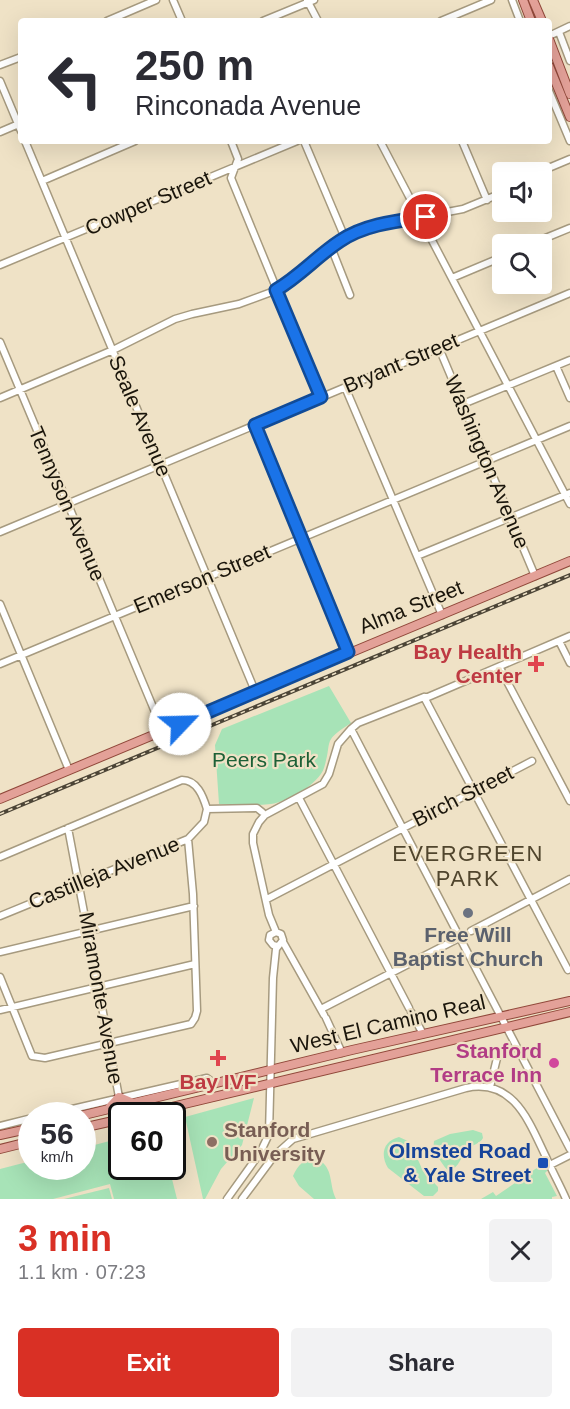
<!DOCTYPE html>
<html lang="en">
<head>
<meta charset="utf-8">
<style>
	body { margin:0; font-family:Arial,sans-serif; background:#f2f2f3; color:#2b2b33; height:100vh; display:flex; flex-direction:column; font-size:22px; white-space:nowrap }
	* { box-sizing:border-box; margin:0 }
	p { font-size:20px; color:#7c7c81 }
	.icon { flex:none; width:33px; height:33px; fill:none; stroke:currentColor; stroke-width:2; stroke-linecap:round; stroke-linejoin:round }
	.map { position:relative; height:1199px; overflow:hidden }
	.panel { display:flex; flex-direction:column; background:#fff; flex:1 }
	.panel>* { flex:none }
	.banner { position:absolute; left:18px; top:18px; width:534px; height:126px; border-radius:6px; box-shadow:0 6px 24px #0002; background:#fff; color:#2b2b33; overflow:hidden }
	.buttons { position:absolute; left:492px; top:162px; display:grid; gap:12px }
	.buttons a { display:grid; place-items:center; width:60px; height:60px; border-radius:6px; background:#fff; box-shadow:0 6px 24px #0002; font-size:30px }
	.speed { position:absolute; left:18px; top:1102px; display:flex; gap:12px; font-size:30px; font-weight:700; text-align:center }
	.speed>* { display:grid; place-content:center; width:78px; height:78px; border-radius:50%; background:#fff; box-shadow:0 6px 24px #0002; line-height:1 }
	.speed small { font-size:15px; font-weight:400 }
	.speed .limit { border:3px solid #111; border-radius:9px; background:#fff; color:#111 }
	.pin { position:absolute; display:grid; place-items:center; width:51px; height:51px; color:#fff; margin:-26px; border:3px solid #fff; border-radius:50%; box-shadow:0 2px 6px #0007 }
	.me { position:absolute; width:66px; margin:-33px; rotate:66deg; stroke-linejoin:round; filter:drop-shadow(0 0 4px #0008) }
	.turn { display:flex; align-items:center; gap:21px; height:126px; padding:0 18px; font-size:27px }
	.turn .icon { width:78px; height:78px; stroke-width:2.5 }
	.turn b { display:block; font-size:42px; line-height:51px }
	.round { display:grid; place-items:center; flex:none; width:63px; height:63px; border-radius:6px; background:#f2f2f3 }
	.overview { display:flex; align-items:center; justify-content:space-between; height:102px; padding:0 18px }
	h1 { font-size:36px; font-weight:600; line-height:45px; color:#d93025 }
	.primary-button { display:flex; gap:12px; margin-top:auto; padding:12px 18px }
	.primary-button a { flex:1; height:69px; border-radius:6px; background:#d93025; color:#fff; font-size:24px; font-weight:600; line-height:69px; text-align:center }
	.primary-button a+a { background:#f2f2f3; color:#2b2b33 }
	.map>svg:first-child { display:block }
	.green { fill:#a7e3b7 }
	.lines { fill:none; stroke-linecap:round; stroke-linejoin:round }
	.minor-casing { stroke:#a69a7f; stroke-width:9 }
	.major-casing { stroke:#90483a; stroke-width:10 }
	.minor { stroke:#fff; stroke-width:6 }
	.major { stroke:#e3a198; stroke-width:8 }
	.rail-casing { stroke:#4c4537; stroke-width:4 }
	.rail { stroke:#efe2c6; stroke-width:1.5; stroke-dasharray:4.5; stroke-linecap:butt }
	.route-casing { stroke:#114b97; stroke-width:15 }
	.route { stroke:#1a73e8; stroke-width:10 }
	.health-dot { fill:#e0444e; stroke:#efe2c6; stroke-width:2 }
	.worship-dot { fill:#6b7280; stroke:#efe2c6; stroke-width:2 }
	.hotel-dot { fill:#d1479c; stroke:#efe2c6; stroke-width:2 }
	.education-dot { fill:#8d6e63; stroke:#efe2c6; stroke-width:2 }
	.transit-dot { fill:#1a4fb4; stroke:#efe2c6; stroke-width:2 }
	.labels { text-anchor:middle; stroke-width:4.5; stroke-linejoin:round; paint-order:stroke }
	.street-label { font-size:21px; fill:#1a150b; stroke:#efe2c6 }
	.health-label { font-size:21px; font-weight:bold; fill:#be3a42; stroke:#efe2c6; text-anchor:end }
	.park-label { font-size:21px; fill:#1c6036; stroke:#efe2c6 }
	.worship-label { font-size:21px; font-weight:bold; fill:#5b616d; stroke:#efe2c6 }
	.hotel-label { font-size:21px; font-weight:bold; fill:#b23c85; stroke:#efe2c6; text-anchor:end }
	.education-label { font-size:21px; font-weight:bold; fill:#785e54; stroke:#efe2c6; text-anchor:start }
	.transit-label { font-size:21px; font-weight:bold; fill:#164399; stroke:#efe2c6; text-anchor:end }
	.neighbourhood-label { font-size:22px; letter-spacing:1.5px; fill:#50452d; stroke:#efe2c6 }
</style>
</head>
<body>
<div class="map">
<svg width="570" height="1199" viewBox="0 0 570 1199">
	<rect width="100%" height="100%" fill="#efe2c6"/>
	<!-- green -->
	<path class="green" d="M329,686L351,723C321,742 333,740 324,768C319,784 287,802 271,804C254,806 236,804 219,804L215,745L222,729Z
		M254,1098L242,1145L221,1169L205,1199H203L185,1117Z
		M473,1130L482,1133L483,1138C480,1144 473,1144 468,1149C460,1157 460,1167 449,1171C443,1167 440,1158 433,1152L434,1141L450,1134Z
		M399,1137L410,1142L423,1171L438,1187V1191L433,1196H424L388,1168C380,1155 383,1141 399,1137Z
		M121,1138L122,1167H169L177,1199H114L110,1184L53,1199H0V1169L31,1161L32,1167H82L83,1148Z
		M317,1158C335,1170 328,1182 336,1199H314L299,1186L293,1176C298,1165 304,1158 317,1158Z
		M544,1163L548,1170L545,1173L557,1196L552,1197V1199H481L493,1192L496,1196Z
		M109,1188L112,1199H64Z"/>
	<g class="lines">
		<!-- minor casing -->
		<g class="minor-casing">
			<path id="minor" d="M173,0L182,21
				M307,0L318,21
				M512,0L520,21
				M107,21L156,0
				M263,21L314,0
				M441,21L491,0
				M559,32L570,61
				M549,36L570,26
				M0,65L21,57
				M0,81L21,131
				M549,91L570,141
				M0,132L21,123
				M25,141L255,691
				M231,141L238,159L231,178L321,397
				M304,141L345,238
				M380,141L570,504
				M462,141L487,200
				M539,172L570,159
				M42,181L135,141
				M531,244L570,228
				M331,247L350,295
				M0,265L297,141
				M452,278L502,257
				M0,342L163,731
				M439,348L535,576
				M556,366L570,398
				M345,387L442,615
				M0,398L113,350L175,319L192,314L239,304L277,290L299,275L321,255L347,236L379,225L463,209L502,193
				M463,404L570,360
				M255,425L348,653
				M0,532L570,293
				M417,556L570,493
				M0,604L69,770
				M559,641L570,663
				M0,664L570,426
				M501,670L570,801
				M424,697L568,970
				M351,729L570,1149
				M299,798L409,1008
				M68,828L119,1097
				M0,857L182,780C197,780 203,796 207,809
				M267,899L532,761
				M0,916L188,839L204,822L207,809L257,808L262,812
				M471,931L570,879
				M276,932L269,915L253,843V834L259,822L265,815L323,784L329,774L338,744L351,729L358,723L424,697H428L570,636
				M283,942L324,1015
				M0,952L194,906
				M0,977L32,1056L45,1058L191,1024L195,1018L197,1011L193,894L188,839
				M321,1009L461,937
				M0,1010L195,964
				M411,1012L423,1034
				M326,1018L342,1053
				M490,1087L498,1054
				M42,1116L207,1078L215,1084
				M0,1126L32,1118
				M550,1165L570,1155
				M227,1199L260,1153L269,1134L273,978L276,949L283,940L281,934L276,932L270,935L269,940L273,945L277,946
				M242,1199L274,1156L293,1139L466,1088C514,1078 529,1122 546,1157C552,1171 560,1185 566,1199"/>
		</g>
		<!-- major casing -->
		<g class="major-casing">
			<path id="major" d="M523,0L531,21
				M533,0L542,21
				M549,39L570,94
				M549,66L570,117
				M0,799L570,561
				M108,1109L119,1097L133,1103
				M80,1116L352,1050L570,1001
				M134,1116L570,1012
				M82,1128L122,1119
				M0,1135L32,1128
				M0,1149L32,1141"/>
		</g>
		<!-- minor -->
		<use href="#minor" class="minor"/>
		<!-- major -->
		<use href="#major" class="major"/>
		<!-- rail casing -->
		<g class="rail-casing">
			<path id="rail" d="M0,814L570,575"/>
		</g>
		<!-- rail -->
		<use href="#rail" class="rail"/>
	</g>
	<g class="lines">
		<!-- route casing -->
		<g class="route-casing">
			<path id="route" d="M180,724L348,652L255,425L321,397L276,290C300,276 317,256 340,241C365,224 397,221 426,217"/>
		</g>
		<!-- route -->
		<use href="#route" class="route"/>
	</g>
	<!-- markers -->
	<g class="health-dot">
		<path d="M533 655h6v6h6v6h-6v6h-6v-6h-6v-6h6z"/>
		<path d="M215 1049h6v6h6v6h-6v6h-6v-6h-6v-6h6z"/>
	</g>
	<circle class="worship-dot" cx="468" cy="913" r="6"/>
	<circle class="hotel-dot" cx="554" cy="1063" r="6"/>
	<circle class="education-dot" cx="212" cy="1142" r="6"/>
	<rect class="transit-dot" x="537" y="1157" width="12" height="12" rx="3"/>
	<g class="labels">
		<!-- street labels -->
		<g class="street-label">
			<text transform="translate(148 203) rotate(-23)" y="7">Cowper Street</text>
			<text transform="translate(401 363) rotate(-23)" y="7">Bryant Street</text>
			<text transform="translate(140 416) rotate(67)" y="7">Seale Avenue</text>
			<text transform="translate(487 462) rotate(67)" y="7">Washington Avenue</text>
			<text transform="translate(67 504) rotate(67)" y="7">Tennyson Avenue</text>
			<text transform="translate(202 579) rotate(-23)" y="7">Emerson Street</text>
			<text transform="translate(411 607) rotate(-22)" y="7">Alma Street</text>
			<text transform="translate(463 796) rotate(-27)" y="7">Birch Street</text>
			<text transform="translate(104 873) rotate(-22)" y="7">Castilleja Avenue</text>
			<text transform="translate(101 998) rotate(80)" y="7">Miramonte Avenue</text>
			<text transform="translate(388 1024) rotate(-13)" y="7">West El Camino Real</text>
		</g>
		<!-- health labels -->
		<g class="health-label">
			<text x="522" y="659">Bay Health<tspan x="522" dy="24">Center</tspan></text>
			<text x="218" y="1089" text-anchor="middle">Bay IVF</text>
		</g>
		<!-- park labels -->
		<g class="park-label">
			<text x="264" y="767">Peers Park</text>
		</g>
		<!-- worship labels -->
		<g class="worship-label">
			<text x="468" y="942">Free Will<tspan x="468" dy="24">Baptist Church</tspan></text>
		</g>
		<!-- hotel labels -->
		<g class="hotel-label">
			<text x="542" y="1058">Stanford<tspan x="542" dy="24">Terrace Inn</tspan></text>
		</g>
		<!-- education labels -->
		<g class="education-label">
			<text x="224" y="1137">Stanford<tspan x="224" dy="24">University</tspan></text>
		</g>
		<!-- transit labels -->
		<g class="transit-label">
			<text x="531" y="1158">Olmsted Road<tspan x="531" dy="24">&amp; Yale Street</tspan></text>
		</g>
		<!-- neighbourhood labels -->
		<g class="neighbourhood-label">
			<text x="468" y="861">EVERGREEN<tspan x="468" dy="25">PARK</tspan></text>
		</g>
	</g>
</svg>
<div class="buttons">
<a><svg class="icon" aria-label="sound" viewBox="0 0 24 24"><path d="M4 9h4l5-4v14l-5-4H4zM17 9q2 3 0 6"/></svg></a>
<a><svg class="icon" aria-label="search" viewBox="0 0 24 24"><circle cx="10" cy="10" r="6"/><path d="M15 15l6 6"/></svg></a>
</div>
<div class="speed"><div>56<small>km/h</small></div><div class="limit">60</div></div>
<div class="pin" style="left:426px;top:217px;background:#d93025"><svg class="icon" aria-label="arrive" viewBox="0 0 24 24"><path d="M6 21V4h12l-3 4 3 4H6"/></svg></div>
<svg class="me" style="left:180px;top:724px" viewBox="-20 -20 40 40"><circle r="19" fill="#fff"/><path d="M0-13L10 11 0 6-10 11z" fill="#1a73e8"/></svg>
<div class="banner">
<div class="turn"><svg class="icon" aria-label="left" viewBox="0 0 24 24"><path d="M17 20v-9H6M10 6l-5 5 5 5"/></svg><div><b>250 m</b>Rinconada Avenue</div></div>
</div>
</div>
<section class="panel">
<div class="overview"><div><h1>3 min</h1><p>1.1 km · 07:23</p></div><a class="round"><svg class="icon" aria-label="close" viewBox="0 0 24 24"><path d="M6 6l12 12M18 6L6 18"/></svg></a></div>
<div class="primary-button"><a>Exit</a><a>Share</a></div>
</section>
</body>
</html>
